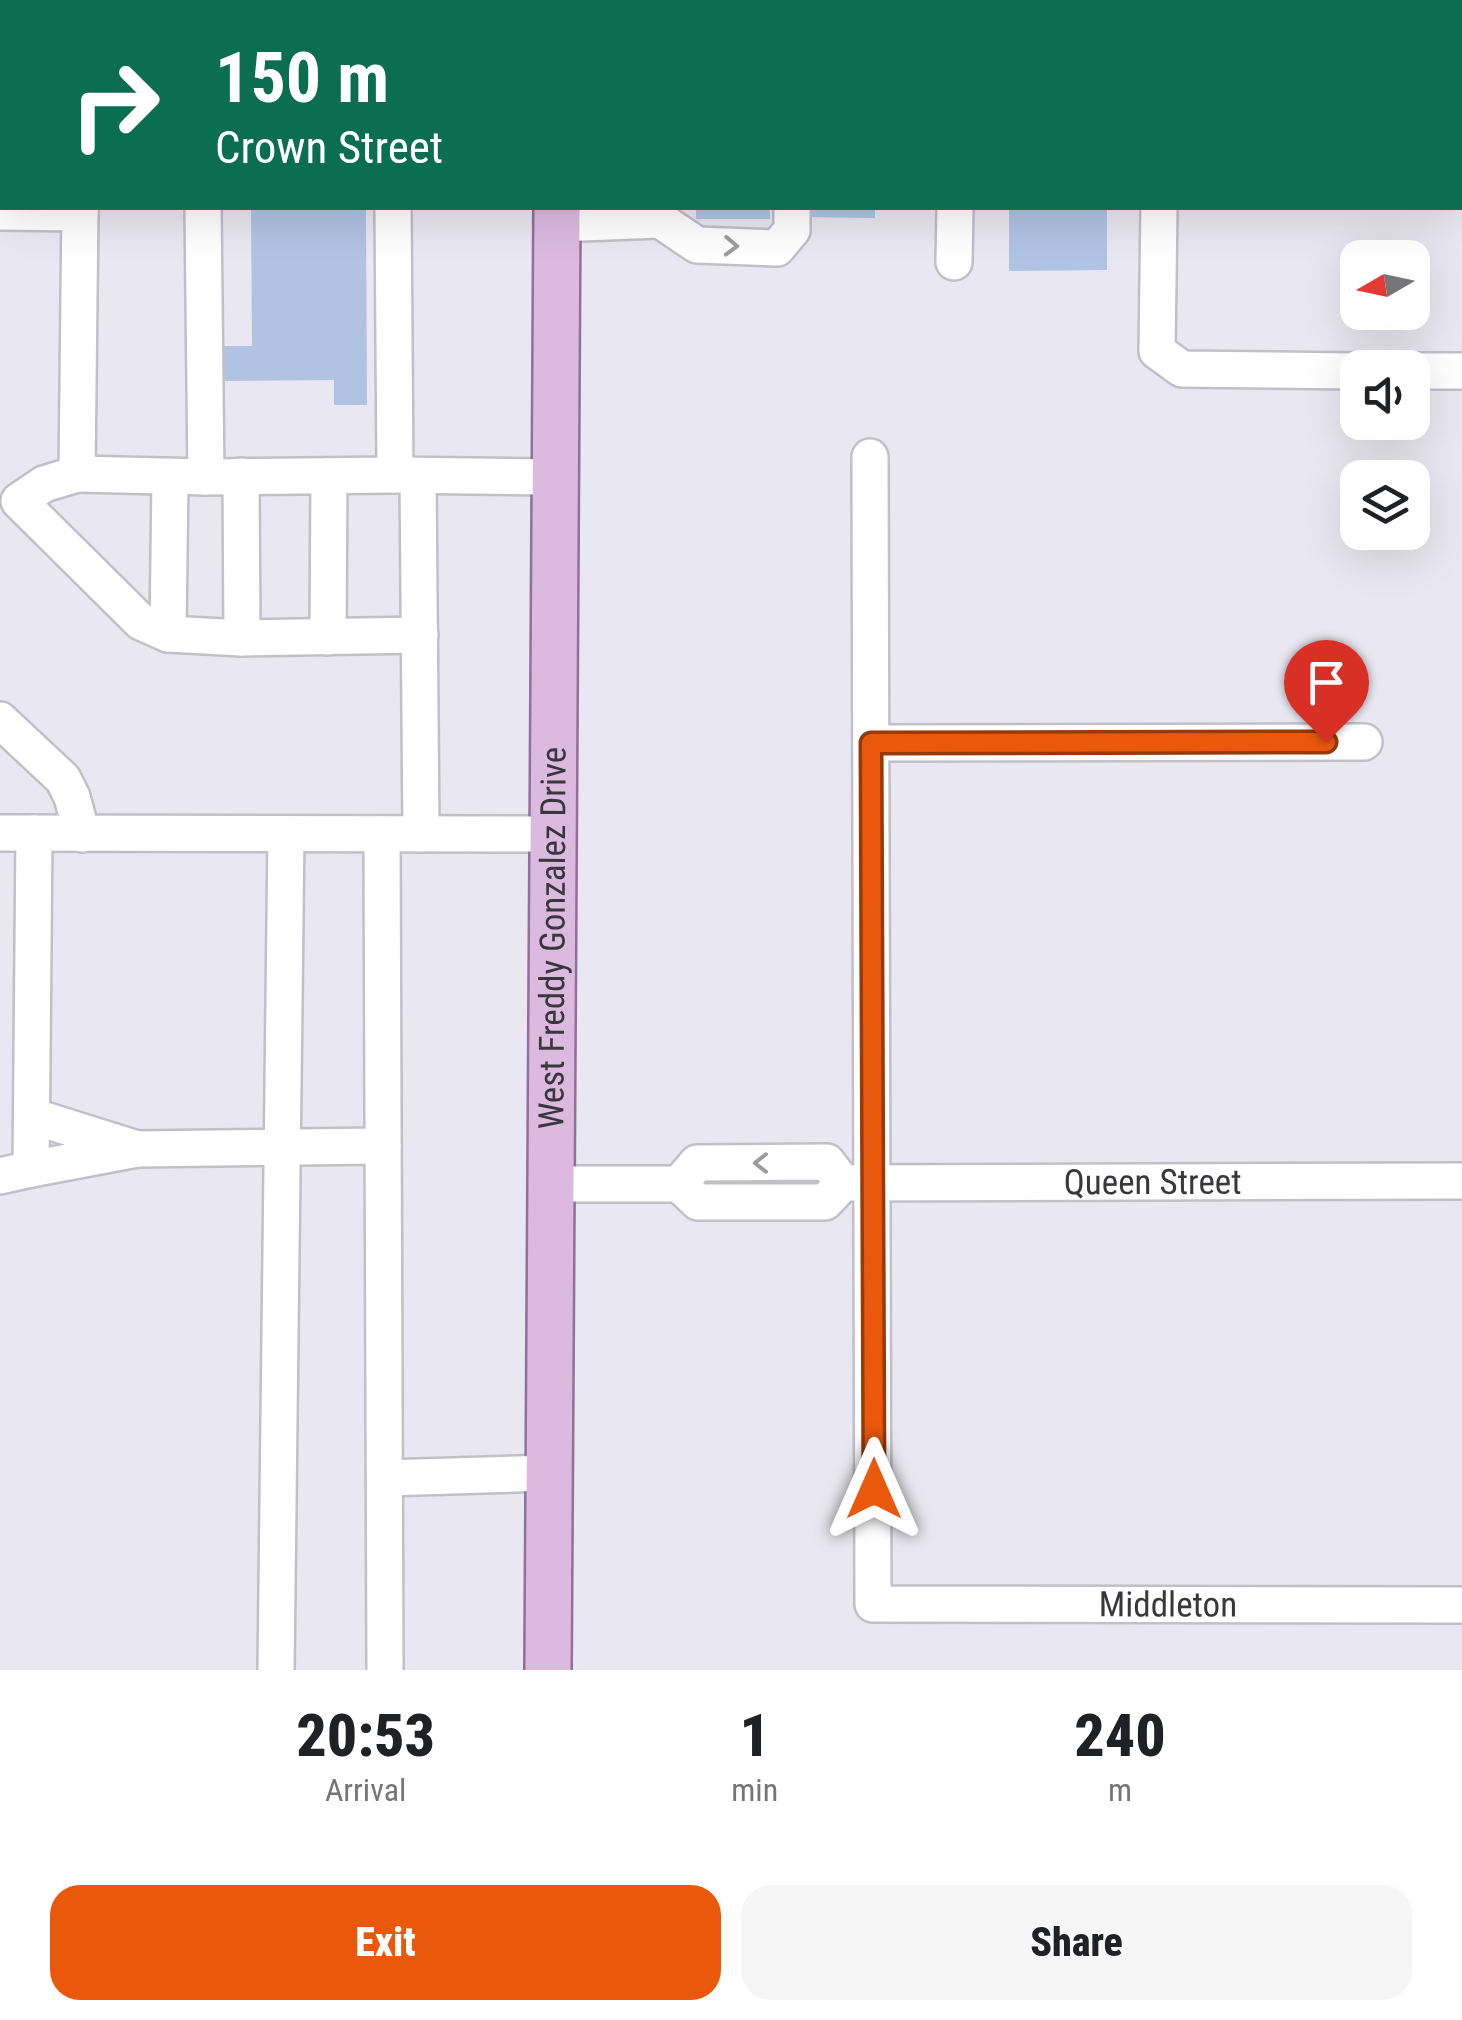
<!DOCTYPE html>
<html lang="en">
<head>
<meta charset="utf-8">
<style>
	body { margin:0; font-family:"Roboto Condensed",sans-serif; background:#f6f6f6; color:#202124; height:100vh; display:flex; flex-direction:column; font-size:38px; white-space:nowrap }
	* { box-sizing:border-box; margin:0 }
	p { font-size:32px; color:#757577 }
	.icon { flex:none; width:55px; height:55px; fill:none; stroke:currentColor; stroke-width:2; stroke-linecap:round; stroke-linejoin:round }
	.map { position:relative; height:1670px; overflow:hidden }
	.sheet { display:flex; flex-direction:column; background:#fff; flex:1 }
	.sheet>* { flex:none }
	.guide { position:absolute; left:0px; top:0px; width:1462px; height:210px; box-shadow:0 10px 40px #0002; background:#0b6e4f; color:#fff; overflow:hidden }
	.needle { width:65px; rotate:261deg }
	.fabs { position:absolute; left:1340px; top:240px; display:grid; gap:20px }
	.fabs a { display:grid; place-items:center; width:90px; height:90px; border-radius:20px; background:#fff; box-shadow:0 10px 40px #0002; font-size:50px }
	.pin { position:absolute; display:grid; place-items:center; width:85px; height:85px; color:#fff; margin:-102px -42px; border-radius:50% 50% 50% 0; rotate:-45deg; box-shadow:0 0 10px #0007 }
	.pin .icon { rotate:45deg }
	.me { position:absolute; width:110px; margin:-55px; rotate:0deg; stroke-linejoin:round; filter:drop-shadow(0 0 8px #0008) }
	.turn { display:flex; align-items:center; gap:35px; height:210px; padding:0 50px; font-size:45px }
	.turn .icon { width:130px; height:130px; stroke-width:2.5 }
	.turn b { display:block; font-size:70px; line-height:85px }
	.eta { display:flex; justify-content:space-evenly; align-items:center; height:170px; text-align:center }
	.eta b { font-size:60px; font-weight:800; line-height:70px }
	.cta { display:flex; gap:20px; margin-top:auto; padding:20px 50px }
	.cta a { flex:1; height:115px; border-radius:30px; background:#ea580c; color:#fff; font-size:40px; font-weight:800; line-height:115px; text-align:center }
	.cta a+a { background:#f6f6f6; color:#202124 }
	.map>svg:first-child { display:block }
	.building { fill:#b1c3e3 }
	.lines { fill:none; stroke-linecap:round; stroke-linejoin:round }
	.minor-casing { stroke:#c1c0c9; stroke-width:40 }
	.major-casing { stroke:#936f99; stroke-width:50 }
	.minor { stroke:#fff; stroke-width:35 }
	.major { stroke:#dcbae0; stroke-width:45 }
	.oneway { stroke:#9c9c9e }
	.route-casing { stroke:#983908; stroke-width:25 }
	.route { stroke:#ea580c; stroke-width:18 }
	.labels { text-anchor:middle; stroke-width:10; stroke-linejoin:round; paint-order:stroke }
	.street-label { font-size:35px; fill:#38383c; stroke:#e9e7f1 }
</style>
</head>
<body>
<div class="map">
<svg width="1462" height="1670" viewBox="0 0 1462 1670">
	<rect width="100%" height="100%" fill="#e9e7f1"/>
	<!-- building -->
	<path class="building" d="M251,208H366L367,405H334V380L217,381V346H252Z
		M696,208H770V219H696Z
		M806,208H875V218L806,217Z
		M1009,208H1107V270L1009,271Z"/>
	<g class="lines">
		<!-- minor casing -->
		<g class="minor-casing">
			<g id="minor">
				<path d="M84,2V0"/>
				<path d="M670,2L687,0"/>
				<path d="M795,2V0"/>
				<path d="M835,2V0"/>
				<path d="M958,2V0"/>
				<path d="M1197,2L1198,0"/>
				<path d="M1460,67H1462"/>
				<path d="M0,119H2"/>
				<path d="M1460,161H1462"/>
				<path d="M80,208L77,474L44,484L19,501L141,622L168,634L242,638L420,635"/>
				<path d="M203,208L206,477"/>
				<path d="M393,208L395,475L554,477"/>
				<path d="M660,208V220L697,245L777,248L792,230V208"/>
				<path d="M1159,208L1157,351L1182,369L1358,371"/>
				<path d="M0,212L80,213"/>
				<path d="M556,224L660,220"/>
				<path d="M954,262L955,208"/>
				<path d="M1412,371H1462"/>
				<path id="s1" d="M870,457L873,1604L1462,1605"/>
				<path d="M77,474L206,477L395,475"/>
				<path d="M241,476L242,638"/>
				<path d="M418,476L421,834"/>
				<path d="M168,634L170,477"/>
				<path d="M328,637L329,476"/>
				<path d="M0,720L63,779L72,797L82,834"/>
				<path d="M871,743L1364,742"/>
				<path d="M0,833L553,834"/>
				<path d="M382,834L385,1670"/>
				<path d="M137,1149L383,1146"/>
				<path d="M31,1169L137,1149L32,1116"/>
				<path d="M0,1176L31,1169L34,833"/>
				<path id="s2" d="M550,1184H679L698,1202H825L843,1183L1462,1181"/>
				<path d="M679,1184L697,1163L827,1162L843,1183"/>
				<path d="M385,1478L548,1473"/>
				<path d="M276,1670L286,834"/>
			</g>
		</g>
		<!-- major casing -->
		<g class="major-casing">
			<g id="major">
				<path d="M562,2V0"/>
				<path id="s3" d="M548,1670L557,208"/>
			</g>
		</g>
		<!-- minor -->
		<use href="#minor" class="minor"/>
		<!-- major -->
		<use href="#major" class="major"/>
	</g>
	<!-- one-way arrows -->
	<defs><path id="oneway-chevron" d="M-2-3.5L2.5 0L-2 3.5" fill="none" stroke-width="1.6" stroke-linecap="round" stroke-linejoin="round" transform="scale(2.5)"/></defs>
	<g class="oneway">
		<use href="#oneway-chevron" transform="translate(731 246) rotate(2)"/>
		<use href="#oneway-chevron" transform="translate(761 1163) rotate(180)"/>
	</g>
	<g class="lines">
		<!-- route casing -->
		<g class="route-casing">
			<path id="route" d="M874,1489L871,743L1326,742"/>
		</g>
		<!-- route -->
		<use href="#route" class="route"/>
	</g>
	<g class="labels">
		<!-- street labels -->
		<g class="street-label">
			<text dy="12" stroke="none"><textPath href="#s3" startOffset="732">West Freddy Gonzalez Drive</textPath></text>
			<text dy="12" stroke="none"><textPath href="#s2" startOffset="618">Queen Street</textPath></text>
			<text dy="12" stroke="none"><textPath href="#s1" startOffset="1442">Middleton</textPath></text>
		</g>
	</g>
</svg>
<div class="fabs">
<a><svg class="needle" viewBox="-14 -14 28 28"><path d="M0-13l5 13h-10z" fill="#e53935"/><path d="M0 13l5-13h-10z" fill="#757577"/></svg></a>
<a><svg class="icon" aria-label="sound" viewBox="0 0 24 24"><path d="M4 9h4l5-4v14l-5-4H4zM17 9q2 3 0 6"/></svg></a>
<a><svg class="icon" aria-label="layers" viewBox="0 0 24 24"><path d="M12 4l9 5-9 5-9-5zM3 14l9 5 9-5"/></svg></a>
</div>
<div class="pin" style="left:1326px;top:742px;background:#d93025"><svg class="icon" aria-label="arrive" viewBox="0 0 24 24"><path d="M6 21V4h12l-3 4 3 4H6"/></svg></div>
<svg class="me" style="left:874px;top:1489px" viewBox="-20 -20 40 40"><path d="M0-17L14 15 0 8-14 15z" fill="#ea580c" stroke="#fff" stroke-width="4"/></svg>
<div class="guide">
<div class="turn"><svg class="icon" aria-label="right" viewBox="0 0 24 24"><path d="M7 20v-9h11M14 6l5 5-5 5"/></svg><div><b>150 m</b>Crown Street</div></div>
</div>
</div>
<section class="sheet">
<div class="eta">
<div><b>20:53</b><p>Arrival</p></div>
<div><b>1</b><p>min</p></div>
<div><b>240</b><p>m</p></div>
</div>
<div class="cta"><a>Exit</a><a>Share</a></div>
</section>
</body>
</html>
